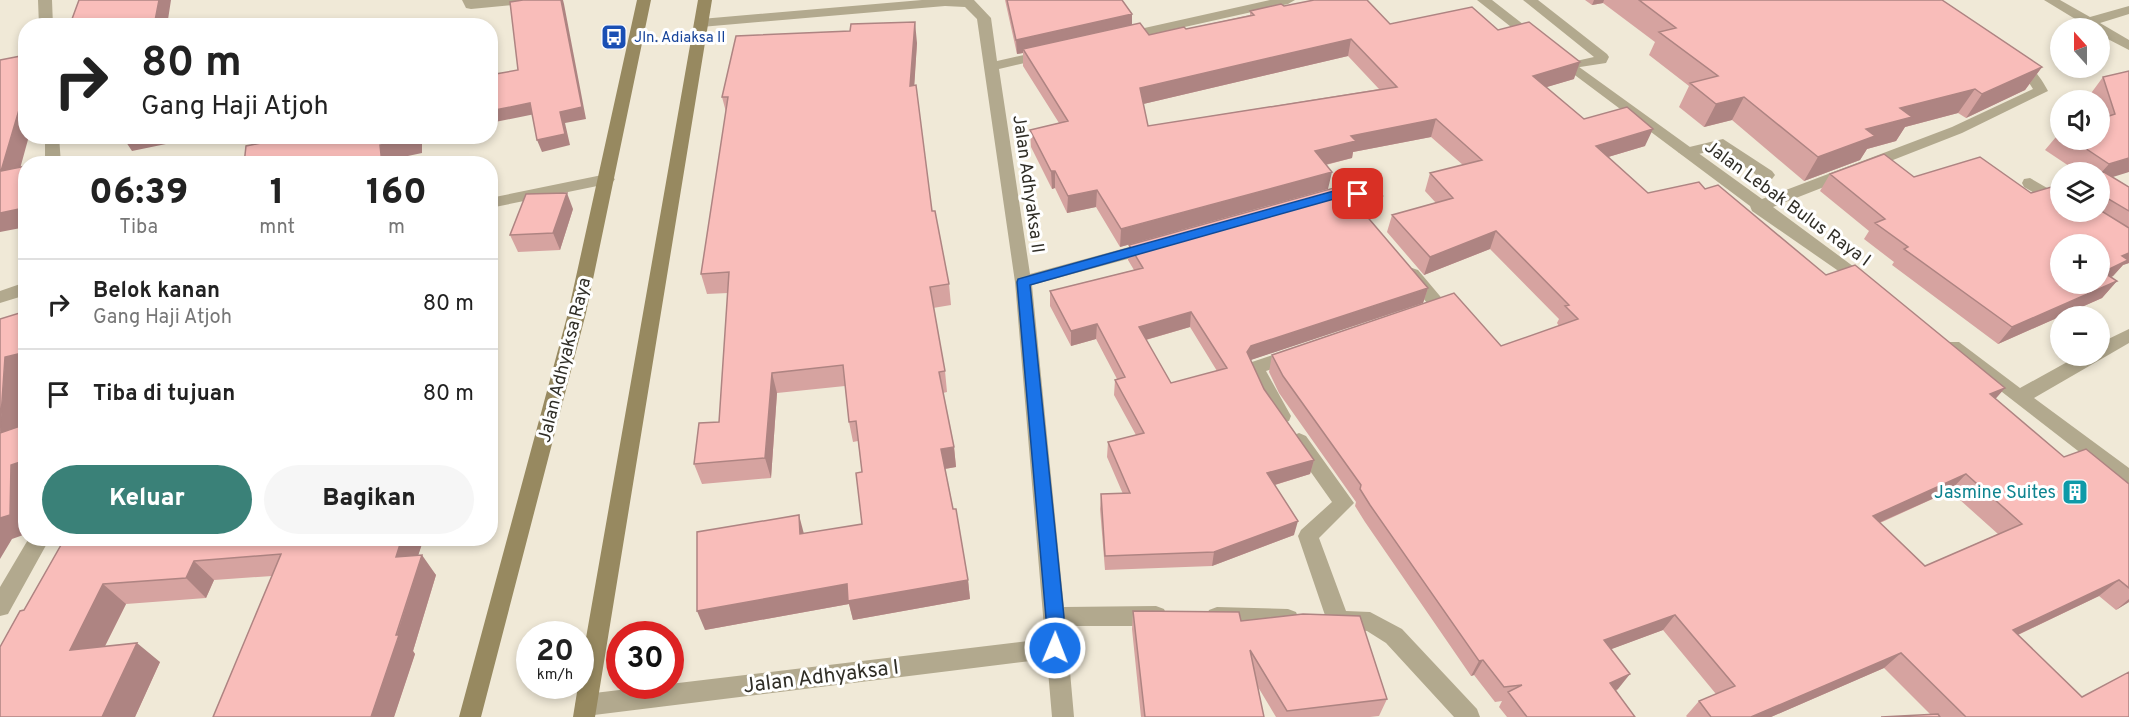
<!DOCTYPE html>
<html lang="id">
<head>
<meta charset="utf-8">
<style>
	body { margin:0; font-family:Overpass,sans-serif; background:#f6f6f6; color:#222; height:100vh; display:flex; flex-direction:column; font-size:22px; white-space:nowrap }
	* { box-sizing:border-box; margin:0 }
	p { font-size:20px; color:#767676 }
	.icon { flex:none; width:33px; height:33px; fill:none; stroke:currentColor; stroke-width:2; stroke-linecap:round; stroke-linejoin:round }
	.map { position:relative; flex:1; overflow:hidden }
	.side { position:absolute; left:18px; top:156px; width:480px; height:390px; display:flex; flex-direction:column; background:#fff; border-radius:24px; box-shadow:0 3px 9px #0003 }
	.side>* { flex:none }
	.hud { position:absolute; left:18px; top:18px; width:480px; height:126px; border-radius:24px; box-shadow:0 3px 9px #0003; background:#fff; color:#222; overflow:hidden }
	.needle { width:39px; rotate:339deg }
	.tools { position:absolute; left:2050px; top:18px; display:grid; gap:12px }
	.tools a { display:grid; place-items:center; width:60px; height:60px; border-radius:50%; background:#fff; box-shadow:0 3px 9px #0003; font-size:30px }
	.speed { position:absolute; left:516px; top:621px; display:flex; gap:12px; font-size:30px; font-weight:700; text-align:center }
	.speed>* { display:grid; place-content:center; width:78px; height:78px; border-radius:50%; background:#fff; box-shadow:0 3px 9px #0003; line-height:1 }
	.speed small { font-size:15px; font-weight:400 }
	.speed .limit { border:9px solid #d22; background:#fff; color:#111 }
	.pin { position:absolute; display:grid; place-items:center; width:51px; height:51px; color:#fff; margin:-26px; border-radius:12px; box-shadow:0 3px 9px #0006 }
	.me { position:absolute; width:66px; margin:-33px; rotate:1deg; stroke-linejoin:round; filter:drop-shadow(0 0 4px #0008) }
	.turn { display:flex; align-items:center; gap:21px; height:126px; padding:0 24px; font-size:27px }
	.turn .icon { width:78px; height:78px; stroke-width:2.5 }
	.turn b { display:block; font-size:42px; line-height:51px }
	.eta { display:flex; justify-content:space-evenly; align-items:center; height:102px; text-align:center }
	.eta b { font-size:36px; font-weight:800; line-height:42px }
	.button { display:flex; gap:12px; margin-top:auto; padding:12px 24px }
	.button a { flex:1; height:69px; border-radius:36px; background:#3a8178; color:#fff; font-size:24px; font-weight:800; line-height:69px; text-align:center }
	.button a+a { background:#f6f6f6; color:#222 }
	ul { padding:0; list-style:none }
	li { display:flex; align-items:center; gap:18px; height:90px; padding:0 24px; border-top:2px solid #e0e0e0 }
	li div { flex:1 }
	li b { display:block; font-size:22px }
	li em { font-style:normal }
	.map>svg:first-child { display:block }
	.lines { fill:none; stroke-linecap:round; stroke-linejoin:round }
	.service { fill:#b2a98e; fill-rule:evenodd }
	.minor { fill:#b2a98e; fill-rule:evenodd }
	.secondary { fill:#978960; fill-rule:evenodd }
	.wall { fill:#d6a3a0; fill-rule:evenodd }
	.shaded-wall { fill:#ae8482 }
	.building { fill:#f9bdba; stroke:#ae8482; stroke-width:1.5; fill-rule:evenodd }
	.route { fill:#1a73e8; stroke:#114b97; stroke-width:1.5 }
	.labels { text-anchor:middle; stroke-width:6; stroke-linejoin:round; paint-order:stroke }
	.far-transit-label { font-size:15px; fill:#164399; stroke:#fff; text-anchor:start }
	.street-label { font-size:18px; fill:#302e27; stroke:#fff }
	.culture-label { font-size:18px; fill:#0d838f; stroke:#fff; text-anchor:end }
	.near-street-label { font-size:21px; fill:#302e27; stroke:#fff }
</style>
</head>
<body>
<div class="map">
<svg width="2129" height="717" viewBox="0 0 2129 717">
	<rect width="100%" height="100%" fill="#f0e9d7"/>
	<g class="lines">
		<!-- service -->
		<path class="service" d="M462,0H531L524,4L471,9L466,8Z
			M1523,0H1538L1607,54L1609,57L1606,63L1567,69V63L1594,57Z
			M2044,0H2060L2090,17L2129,6V14L2100,23L2129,40V50L2100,35V28H2090Z
			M1723,139L1772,171L1775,175L1772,179H1762L1720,149L1686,157L1678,152L1681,149Z"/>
		<!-- minor -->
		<path class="minor" d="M38,0H52L53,26H39Z
			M922,0H974L991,18L997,61L1046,50L1053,54L1051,57L999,69L1030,274L1151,241L1159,247L1157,251L1032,285L1064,607L1156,606L1164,609L1167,616L1164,623L1156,626H1066L1074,717H1052L1047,659L586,716L578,713L575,705L578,697L586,694L1045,639L1015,282L977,19L965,7L945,6L701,27L694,23L701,19Z
			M1270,0H1295L1288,4L1122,41L1115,37L1122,33Z
			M1477,0H1492L1542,39L1535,43L1530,42Z
			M1557,51L1762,199L1952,127L2033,89L2026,78L2010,67V61C2028,57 2041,78 2048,91L1962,133L1773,207L1869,278L1871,282L1869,286L1863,288L1752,211L1750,206L1552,58V52Z
			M45,136H59L61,164H45Z
			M607,174L615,179L612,183L490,208V198Z
			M2030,178L2061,196V208L2024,187L2022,183L2024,179Z
			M1341,188L1376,191L1384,196L1376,201L1341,198L1322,203L1314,198L1316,194Z
			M1412,268L1418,270L1445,302L1448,306L1445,310L1425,316L1419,314L1416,310L1419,306L1427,303L1404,274Z
			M26,282V295L0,303V291Z
			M2129,329V343L2034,398L2129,468V487L2122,485L1944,347L1947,342H1959L2020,388L2078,356H2100V343Z
			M1294,348L1300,350L1303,355L1300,360L1266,371L1291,416L1289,421L1282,423L1275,421L1246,368L1249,363Z
			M1299,433L1306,436L1354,503L1319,538L1346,611L1370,612L1402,629L1477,709L1480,717H1454L1386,643L1367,631L1329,627L1298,536L1301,530L1332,502L1289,441L1292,436Z
			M29,538H50L8,614L0,616V587Z
			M1217,607L1288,609L1296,612L1299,619L1296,626L1288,629L1217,627L1209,624L1206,617L1209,610Z"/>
		<!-- secondary -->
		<path class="secondary" d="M637,0H651L586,313L481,717H459L568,313Z
			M698,0H712L595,717H573L578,686H580V672Z"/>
	</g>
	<!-- wall -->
	<path class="wall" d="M79,0L167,26H76L72,19Z
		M1005,0H1122L1132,14V25L1149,35L1186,29L1250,15V11L1284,6L1390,24L1498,30L1574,79L1546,87L1584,119L1645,146L1608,157L1648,193L1705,189L1826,275L2005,388L1995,399L2064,457L2129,484V602L2116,610L2099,596L2018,635L2082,697L2129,717H1881L1931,715L1884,668L1771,717H1687L1686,716L1699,701L1716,694L1663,630L1611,649L1618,689L1616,691L1635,717H1507L1499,707L1502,701L1495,702L1474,675L1471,676L1365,522L1355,506L1356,502L1279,393L1269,372L1272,355L1501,346L1559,326L1557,323L1559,319L1490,249L1424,275L1387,232L1392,215L1436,203L1425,191L1430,173L1463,165L1431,137L1353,152L1352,158L1326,165L1328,189L1120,247L1096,207L1067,213L1055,188L1052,189L1031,147L1030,130L1059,123L1023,66V53L1017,54ZM1348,56L1379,89L1148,126L1143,104ZM1950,491L1998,534L1925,566L1880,523Z
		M1585,0H1942L2042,67L2025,90L1966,118L1958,113L1905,127L1896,141L1867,149L1860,160L1804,181L1732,120L1704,127L1679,107L1689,86L1649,55L1655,42L1603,3L1592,5Z
		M850,31L917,43L914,85L932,211L949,284L951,305L933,308L945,371L947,392L943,393L954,447L956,467L945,469L968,580L970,599L853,620L849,604L705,630L804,534L862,524V472L858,441L853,442L849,422L845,386L777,393L771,478L702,484L694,464L719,422L728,293L707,294L701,274L726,112L722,97Z
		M2129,71L2113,177L2129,187V263L2123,265L2113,276L2111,277L2117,281L2102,298L1998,344L1892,265L1894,262L1864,239L1869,231L1820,191L1830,174L1914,177L2031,193L2100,212V172H2078L2045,150L2061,131V140H2100V100H2090L2089,96L2103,77Z
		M573,209L560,250L518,252L510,235Z
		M1129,245L1428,288L1423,303L1250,360L1264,389L1314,460L1310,474L1275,485L1294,535L1212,566L1105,570L1100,509L1101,494H1123L1107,457L1108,442L1136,435L1114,395L1115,380L1117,379L1096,339L1071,346L1050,306V291L1134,270L1128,260ZM1190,327L1217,371L1171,383L1146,340Z
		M65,538H424L418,555L436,575L413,651L415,654L394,717H213L272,576L214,580L206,598L126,604L105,646L160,662L135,717H0L24,610Z
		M1133,611L1241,621L1387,699L1379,716L1370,717H1276L1258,687L1264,717H1141L1132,629Z"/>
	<!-- shaded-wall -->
	<path class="shaded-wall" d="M159,0H171L167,26H154Z
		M561,0H563L564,4L586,119L565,123L570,145L542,152L537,140L560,112Z
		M1594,0H1604L1603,3L1592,5Z
		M1132,14V29L1023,49V53L1017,54L1016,40Z
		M915,22L917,43L913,106L910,86Z
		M1351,39L1348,56L1139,105L1140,88Z
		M1580,62L1574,79L1527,93L1533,76Z
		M2042,67L2025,90L1966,118L1982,94Z
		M1975,89L1958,113L1905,127L1896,141L1867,149L1860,160L1804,181L1818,157L1900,108Z
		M1744,97L1732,120L1704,127L1716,104Z
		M530,103L535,114L490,123V111Z
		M26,109V136H29L15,187L1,171L19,110Z
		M1436,119L1431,137L1353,152L1352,158L1312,168L1315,151L1351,136Z
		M1653,129L1645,146L1588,163L1596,146Z
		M122,136H168L166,144L132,151Z
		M415,136H422V153L389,160V164H382L380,145Z
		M2129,158V172L2100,181V174L2109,164Z
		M1051,171H1055V188L1052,189Z
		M1332,172L1328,189L1120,247L1121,229Z
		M26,188V227L0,232V213Z
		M1097,190L1096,207L1067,213L1068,196Z
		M567,193L573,209L560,250L553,233Z
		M1496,231L1490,249L1424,275L1430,257Z
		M2129,253V263L2123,265L2113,276L2100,283V275L2122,256Z
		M2117,281L2102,298L1998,344L2012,327Z
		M1428,288L1423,303L1248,361L1247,352L1251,346Z
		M1191,312L1190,327L1138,342L1139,327Z
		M1097,324L1096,339L1071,346V331Z
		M26,352V375L23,376L19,451L0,433L5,357Z
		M772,373L777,393L771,478L765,458Z
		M2005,388L1990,405V394Z
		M954,447L956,467L944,469L941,449Z
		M26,460V534L12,539L0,559V518L11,465Z
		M1314,460L1310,474L1264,488L1267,473Z
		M1966,474L1950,491L1858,532L1873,516Z
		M799,515L804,534H800Z
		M1298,521L1294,535L1212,566L1214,552Z
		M402,538H424L411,577L396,557Z
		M422,555L436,575L413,651L415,654L394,717H371Z
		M194,561L214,580L206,598L186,578Z
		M968,580L970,599L853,620L849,604L705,630L697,611L847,584Z
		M2119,580L2099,596L1994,646L2013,630Z
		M103,584L126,604L94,668L70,650Z
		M2129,599V602L2116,610Z
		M1675,615L1663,630L1593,656L1604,640Z
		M137,643L160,662L135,717H102Z
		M1901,653L1884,668L1771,717H1751Z
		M1483,660L1474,675L1471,676L1479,661Z
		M1630,674L1618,689L1599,697L1610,683Z"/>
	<!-- building -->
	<path class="building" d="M79,0H159L154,26H92L91,19H72Z
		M523,0H561L582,107L560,112L565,134L537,140L530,103L490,111V75L518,70L510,2Z
		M1007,0H1122L1132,14L1016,40Z
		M1314,0H1367L1390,24L1472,7L1498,30L1529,22L1580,62L1533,76L1584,119L1627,107L1653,129L1596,146L1648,193L1699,182L1705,189L1718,185L1826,275L1855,265L2005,388L1990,394L2064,457L2086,449L2129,484V588L2119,580L2013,630L2082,697L2129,672V717H1966L1901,653L1751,717H1711L1699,701L1735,686L1675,615L1604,640L1630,674L1610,683L1635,717H1527L1508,692L1522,685L1504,687L1483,660L1479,661L1370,505L1360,489L1361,485L1283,376L1272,355L1454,293L1501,346L1578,319L1565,306L1569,305L1496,231L1430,257L1392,215L1453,198L1430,173L1482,160L1436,119L1351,136L1356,141L1315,151L1332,172L1121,229L1097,190L1068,196L1055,171H1051L1030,130L1068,121L1023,49L1140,23L1149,35L1184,27L1186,29L1254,15L1250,11L1281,4L1284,6ZM1351,39L1397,87L1148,126L1140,88ZM1966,474L2022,524L1925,566L1873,516Z
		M1639,0H1942L2042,67L1982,94L1975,89L1900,108L1912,117L1866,129L1875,136L1818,157L1744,97L1716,104L1690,83L1718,76L1659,32L1676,28Z
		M915,22L910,86L916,85L932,211H935L949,284L930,287L945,371L939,372L954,447L941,449L953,509H956L968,580L848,601L847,584L697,611V532L799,515L800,534L862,524L856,473L862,472L856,421L849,422L843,365L772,373L765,458L694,464L699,423L719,422L729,272L701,274L728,97H722L736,36L850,31L851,24Z
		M26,55V109L19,110L1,171L26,166V188L19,209L0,213V60Z
		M2129,71V158L2109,164L2073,140H2100V119L2115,114L2103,77Z
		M295,136H415V138L380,145L382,164H244L246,146Z
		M1884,154L1914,177L1980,157L2031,193L2058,185L2061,187V212H2100V210L2129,228V253L2122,256L2128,260L2103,272L2117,281L2012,327L1904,249L1908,247L1875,223L1885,219L1830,174ZM2061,244H2100V284H2061Z
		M2104,172L2129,187V211L2100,194V173Z
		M1341,186L1428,288L1251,346L1247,352L1264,389L1314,460L1267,473L1298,521L1214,552L1105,556L1101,494L1130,493L1108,442L1144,433L1115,380L1125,377L1097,324L1071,331L1050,291L1143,268L1129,245ZM1191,312L1227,368L1171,383L1139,327Z
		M567,193L553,233L510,235L526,194Z
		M26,311V352L5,357L0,431V319Z
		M26,424V460L11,465L10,515L0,518V433Z
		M65,538H402L396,557L422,555L396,635H399L371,717H213L281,554L194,561L186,578L103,584L70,650L137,643L102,717H0V647L20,611L24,610Z
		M1133,611L1239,612L1241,621L1303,614L1360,616L1387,699L1287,711L1250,650L1264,717H1145Z
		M1938,714L1940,717H1881Z"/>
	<!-- route -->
	<path class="route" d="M1341,189L1358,190L1363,194L1358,198L1341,197L1030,285L1064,617L1061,653L1055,656L1049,653L1017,282L1018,279Z"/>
	<!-- icons -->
	<defs>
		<g id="bus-square" transform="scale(1.35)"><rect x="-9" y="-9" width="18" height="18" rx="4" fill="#1a4fb4" stroke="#fff"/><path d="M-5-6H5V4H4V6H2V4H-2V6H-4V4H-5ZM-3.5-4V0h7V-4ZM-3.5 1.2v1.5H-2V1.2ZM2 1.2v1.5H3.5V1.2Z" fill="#fff"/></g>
		<g id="building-square" transform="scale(1.35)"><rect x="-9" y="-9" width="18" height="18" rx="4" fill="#0f9aa8" stroke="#fff"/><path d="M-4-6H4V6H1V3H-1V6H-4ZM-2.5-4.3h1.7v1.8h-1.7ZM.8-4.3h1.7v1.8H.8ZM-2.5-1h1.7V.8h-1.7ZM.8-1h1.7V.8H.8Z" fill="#fff"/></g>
	</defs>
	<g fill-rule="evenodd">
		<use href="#bus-square" x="614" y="37"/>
		<use href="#building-square" x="2075" y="492"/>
	</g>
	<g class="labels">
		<!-- far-transit labels -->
		<g class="far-transit-label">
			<text x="634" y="42">Jln. Adiaksa II</text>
		</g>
		<!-- street labels -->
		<g class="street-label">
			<text transform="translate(1029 184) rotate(82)" y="6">Jalan Adhyaksa II</text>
			<text transform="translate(1788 203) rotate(36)" y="6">Jalan Lebak Bulus Raya I</text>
			<text transform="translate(564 360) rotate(-76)" y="6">Jalan Adhyaksa Raya</text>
		</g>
		<!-- culture labels -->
		<g class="culture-label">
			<text x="2056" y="498">Jasmine Suites</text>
		</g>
		<!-- near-street labels -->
		<g class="near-street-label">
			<text transform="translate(821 676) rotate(-7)" y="7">Jalan Adhyaksa I</text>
		</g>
	</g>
</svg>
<div class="tools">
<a><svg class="needle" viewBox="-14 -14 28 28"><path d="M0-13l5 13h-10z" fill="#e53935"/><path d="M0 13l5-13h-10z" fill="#767676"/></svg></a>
<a><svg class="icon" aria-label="sound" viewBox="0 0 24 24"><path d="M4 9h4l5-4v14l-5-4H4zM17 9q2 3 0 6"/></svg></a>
<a><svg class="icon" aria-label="layers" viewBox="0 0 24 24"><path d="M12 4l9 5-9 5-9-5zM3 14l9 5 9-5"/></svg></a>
<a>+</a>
<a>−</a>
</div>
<div class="speed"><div>20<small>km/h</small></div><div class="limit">30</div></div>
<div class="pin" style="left:1358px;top:194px;background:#d93025"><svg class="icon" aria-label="arrive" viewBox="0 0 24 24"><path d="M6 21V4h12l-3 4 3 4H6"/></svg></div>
<svg class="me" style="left:1055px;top:648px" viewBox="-20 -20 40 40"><circle r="17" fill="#1a73e8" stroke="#fff" stroke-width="3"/><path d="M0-11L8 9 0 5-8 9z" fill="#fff"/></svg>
<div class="hud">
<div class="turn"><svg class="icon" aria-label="right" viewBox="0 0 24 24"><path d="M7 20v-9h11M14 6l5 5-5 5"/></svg><div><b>80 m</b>Gang Haji Atjoh</div></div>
</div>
<section class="side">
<div class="eta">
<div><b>06:39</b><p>Tiba</p></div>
<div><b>1</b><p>mnt</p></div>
<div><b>160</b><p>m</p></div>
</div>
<ul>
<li><svg class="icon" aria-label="right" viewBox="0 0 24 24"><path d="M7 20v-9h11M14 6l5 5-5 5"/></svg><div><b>Belok kanan</b><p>Gang Haji Atjoh</p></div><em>80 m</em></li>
<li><svg class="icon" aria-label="arrive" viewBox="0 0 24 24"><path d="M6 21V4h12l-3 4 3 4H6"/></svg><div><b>Tiba di tujuan</b></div><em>80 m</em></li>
</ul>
<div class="button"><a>Keluar</a><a>Bagikan</a></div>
</section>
</div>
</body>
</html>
